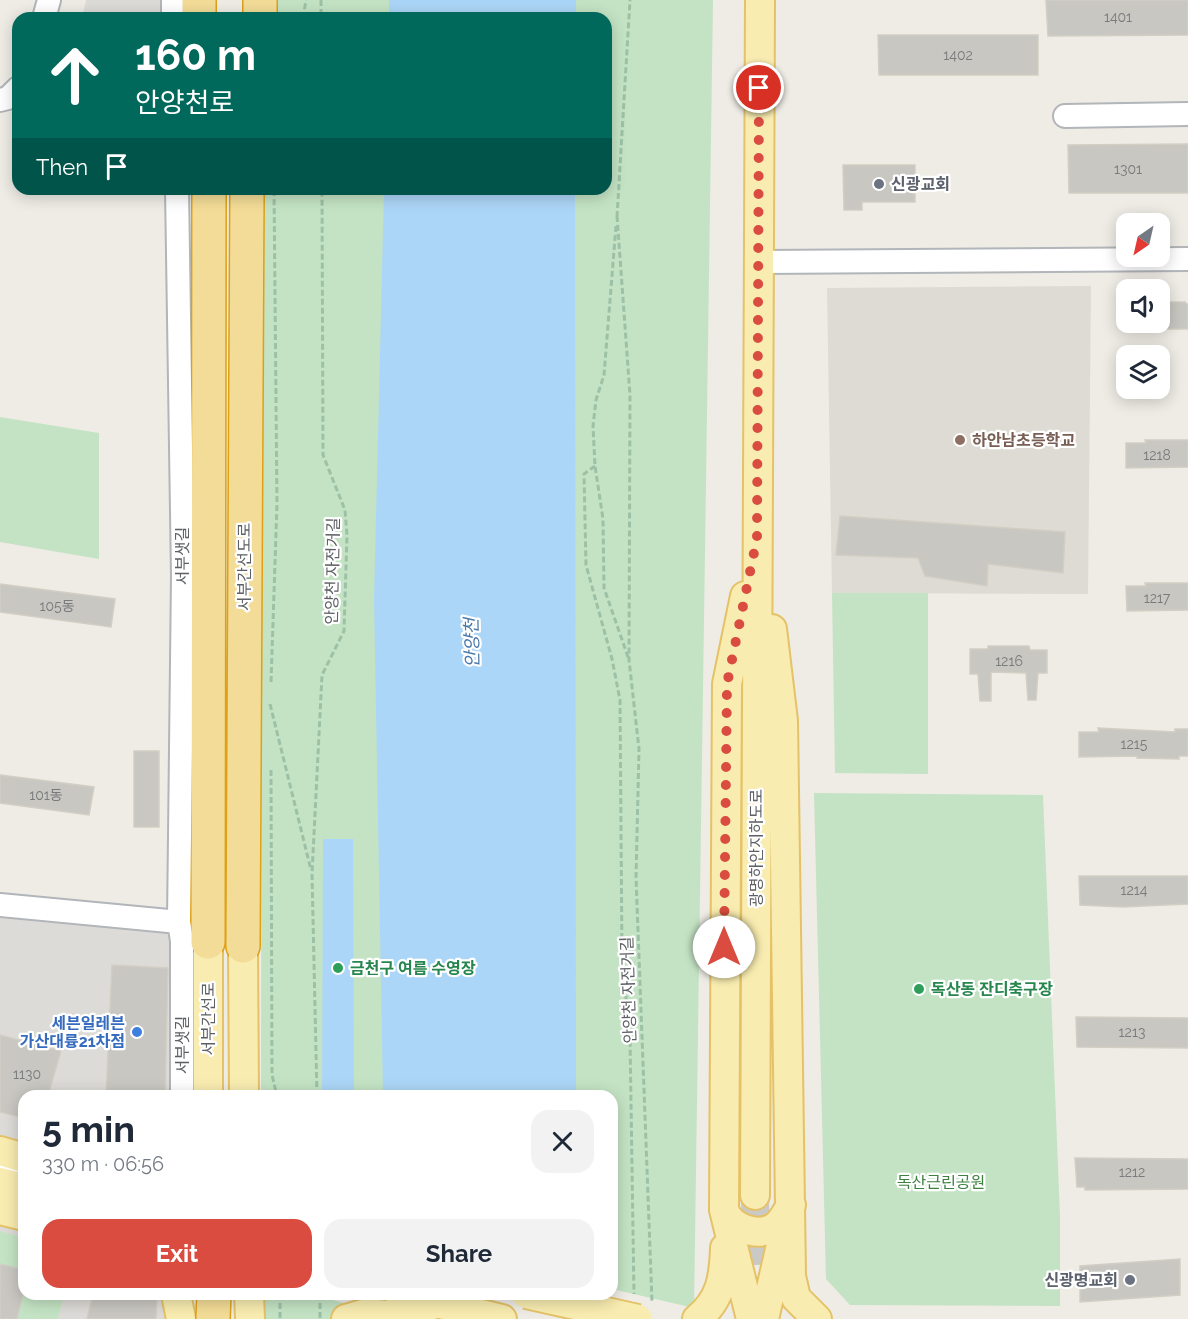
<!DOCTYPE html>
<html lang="en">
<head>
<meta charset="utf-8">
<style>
	body { margin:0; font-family:Raleway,"Noto Sans KR",sans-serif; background:#f2f2f3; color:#1f2937; height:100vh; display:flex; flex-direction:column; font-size:22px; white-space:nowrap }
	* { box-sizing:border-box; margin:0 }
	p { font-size:20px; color:#747a83 }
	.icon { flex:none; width:33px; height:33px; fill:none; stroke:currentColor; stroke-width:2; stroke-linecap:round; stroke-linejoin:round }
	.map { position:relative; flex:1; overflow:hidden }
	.sheet { position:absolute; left:18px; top:1090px; width:600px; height:210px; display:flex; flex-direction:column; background:#fff; border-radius:18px; box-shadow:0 3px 15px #0003 }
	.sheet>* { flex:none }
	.top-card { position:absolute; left:12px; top:12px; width:600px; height:183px; border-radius:18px; box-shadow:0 3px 15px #0003; background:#00695c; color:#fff; overflow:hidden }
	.needle { width:39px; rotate:214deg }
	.controls { position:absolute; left:1116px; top:213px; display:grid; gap:12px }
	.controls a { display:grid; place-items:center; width:54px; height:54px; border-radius:12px; background:#fff; box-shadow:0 3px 15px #0003; font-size:30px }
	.pin { position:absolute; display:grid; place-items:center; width:51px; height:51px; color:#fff; margin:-26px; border:3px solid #fff; border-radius:50%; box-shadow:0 2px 6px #0007 }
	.me { position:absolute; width:66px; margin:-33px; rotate:0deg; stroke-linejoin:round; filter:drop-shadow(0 0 4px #0008) }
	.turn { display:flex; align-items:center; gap:21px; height:126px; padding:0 24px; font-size:27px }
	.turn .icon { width:78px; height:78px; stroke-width:2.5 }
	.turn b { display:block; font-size:42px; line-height:51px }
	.then { display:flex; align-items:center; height:57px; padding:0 24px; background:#0003; gap:12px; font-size:22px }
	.round { display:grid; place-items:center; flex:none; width:63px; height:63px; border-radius:18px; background:#f2f2f3 }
	.summary { display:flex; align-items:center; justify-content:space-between; height:102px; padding:0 24px }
	h1 { font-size:36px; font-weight:700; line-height:45px }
	.cta { display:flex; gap:12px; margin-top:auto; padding:12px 24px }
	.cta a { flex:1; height:69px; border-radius:18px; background:#d94c3f; color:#fff; font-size:24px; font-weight:700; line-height:69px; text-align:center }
	.cta a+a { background:#f2f2f3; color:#1f2937 }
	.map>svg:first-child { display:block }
	.industrial { fill:#dddbd7 }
	.education { fill:#dddbd3 }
	.green { fill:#c4e3c4 }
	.water { fill:#acd6f7 }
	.pier { fill:#eeece5 }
	.building { fill:#c9c7c2; stroke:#d2cec4; stroke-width:1.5 }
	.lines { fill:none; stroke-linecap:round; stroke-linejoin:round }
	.major-tunnel { stroke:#cac9c5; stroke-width:28; stroke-dasharray:28 14; stroke-linecap:butt }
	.minor-casing { stroke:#b2b5b9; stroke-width:26 }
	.major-casing { stroke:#e5c267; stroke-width:32 }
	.highway-casing { stroke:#dea015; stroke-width:36 }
	.path { stroke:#9cc1a7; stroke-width:3; stroke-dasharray:6 3; stroke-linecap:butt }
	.minor { stroke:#fff; stroke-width:22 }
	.major { stroke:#f8ecb0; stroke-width:28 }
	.highway { stroke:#f3dc97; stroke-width:33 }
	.major-bridge-casing { stroke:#e5c267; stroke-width:32; stroke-linecap:butt }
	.major-bridge { stroke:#f8ecb0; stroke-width:28 }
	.route { stroke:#d94c3f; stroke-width:10; stroke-dasharray:0 18 }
	.worship-dot { fill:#6b7280; stroke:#fff; stroke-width:2 }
	.education-dot { fill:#8d6e63; stroke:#fff; stroke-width:2 }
	.leisure-dot { fill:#2e9e5b; stroke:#fff; stroke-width:2 }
	.shop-dot { fill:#3f7fe0; stroke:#fff; stroke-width:2 }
	.labels { text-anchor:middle; stroke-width:4.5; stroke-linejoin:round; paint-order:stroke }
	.number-label { font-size:14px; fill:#787a7c }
	.worship-label { font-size:16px; font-weight:bold; fill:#5b616d; stroke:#fff; text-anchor:start }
	.education-label { font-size:16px; font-weight:bold; fill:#785e54; stroke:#fff; text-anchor:start }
	.street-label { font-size:16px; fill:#5d6064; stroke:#fff }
	.leisure-label { font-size:16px; font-weight:bold; fill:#27864d; stroke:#fff; text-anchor:start }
	.shop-label { font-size:16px; font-weight:bold; fill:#366cbe; stroke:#fff; text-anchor:end }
	.park-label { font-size:16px; fill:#3d8241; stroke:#fff }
	.water-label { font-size:18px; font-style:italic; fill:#4a78a8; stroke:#fff }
</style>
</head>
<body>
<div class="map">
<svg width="1188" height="1319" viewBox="0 0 1188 1319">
	<rect width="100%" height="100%" fill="#eeece5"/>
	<!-- industrial -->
	<path class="industrial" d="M86,0H162V18H82Z
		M0,898L85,906L170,909L169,1096H24V1294L168,1295V1319H0Z"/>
	<!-- education -->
	<path class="education" d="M1091,286L1088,594L832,593L827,288Z"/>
	<!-- green -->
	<path class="green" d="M268,0H713L694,1308L612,1289V1096H261L262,189H606V18H267Z
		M0,417L99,433V559L0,542Z
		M832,593H928V774L835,773Z
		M814,793L1043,795L1060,1216V1306L850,1305L826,1279Z
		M0,1231L24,1238V1270L0,1264Z
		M24,1290V1294L64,1295L58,1319H17Z
		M255,1295H312L409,1319H256Z"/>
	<!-- water -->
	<path class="water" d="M389,0H576V18H389Z
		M384,189H575L576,1096H383L374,600Z
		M323,839H353L354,1096H322Z"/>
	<!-- pier -->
	<path class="pier" d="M385,1294H580V1319H385Z"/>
	<!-- building -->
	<path class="building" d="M1046,0H1188V35L1048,36Z
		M878,35H1038V75H879Z
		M1188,144V193H1069L1068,145Z
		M843,165H915V202H862V210H844Z
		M1160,302H1185L1188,305V329H1160Z
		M1145,440H1188V467L1126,468V443H1146Z
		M840,516L1065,532L1063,573L988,564L987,586L925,576L918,558L836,555Z
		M1145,583H1188V610L1127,611L1126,586H1146Z
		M0,584L115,599L111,627L0,612Z
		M988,646H1029L1030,650H1047V673H1038L1036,700H1028L1026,673L991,672V701H980L978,674H970V649H988Z
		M1098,728L1175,732V729H1188V756H1179V759L1137,758V756L1079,757V732H1099Z
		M134,751H159V827H134Z
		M0,775L94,787L89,815L0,803Z
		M1079,876H1188V904L1123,907L1080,905Z
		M112,965L168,968L165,1096H106Z
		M1076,1017L1188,1018V1048L1077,1047Z
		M0,1035L61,1051L48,1096H24V1118L0,1112Z
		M1075,1158L1188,1159V1189L1085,1190V1187H1077Z
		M1180,1259V1295L1080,1302V1266Z
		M0,1264L24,1270V1290L17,1319H0Z
		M93,1294H157L156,1319H87Z"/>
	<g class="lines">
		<!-- major-tunnel -->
		<path class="major-tunnel" d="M755,1195L757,1319"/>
		<!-- minor casing -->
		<g class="minor-casing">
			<path id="minor" d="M173,0V18
				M44,18L49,0
				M0,100L8,98L18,88
				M1065,116L1188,114
				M177,189L183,576L179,922L182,941V1096
				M760,262L1188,259
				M0,905L179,922
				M0,1167L24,1173"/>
		</g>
		<!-- major casing -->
		<g class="major-casing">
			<path id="major" d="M745,596L727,684L724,1210L751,1319
				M772,629L783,721L791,1276L796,1298L817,1319
				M208,942V1096
				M243,946L244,1096
				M0,1151L24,1158
				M0,1182L24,1188
				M755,1195L760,0
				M0,1210L24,1216
				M724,1210C731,1228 756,1237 773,1228C782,1223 786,1213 791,1205
				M176,1294L181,1319
				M249,1294L250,1319
				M399,1294L502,1319
				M346,1319L367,1313L422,1319
				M697,1319C721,1300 724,1277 725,1248
				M764,1319L781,1245"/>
		</g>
		<!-- highway casing -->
		<g class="highway-casing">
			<path id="highway" d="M199,0V18
				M260,18V0
				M208,942L209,189
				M243,946L247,189
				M213,1319L214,1294"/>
		</g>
		<!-- path -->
		<path class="path" d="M321,0V18
			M303,18L306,0
			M617,216L630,395L629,660L639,749L636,877L652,1302
			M617,217L630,0
			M616,226L604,375L596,400L593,426L595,466L603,519L604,588L628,657
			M595,466L584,474L586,565L612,659L620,700L622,958L630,1038L634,1294
			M271,682L277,504L274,189
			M270,704L311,870
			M271,770L272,1075L277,1096
			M317,1096L312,874L322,675L344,631L347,535L345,510L323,455L322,189
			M280,1294V1319
			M320,1294V1319"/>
		<!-- minor -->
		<use href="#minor" class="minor"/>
		<!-- major -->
		<use href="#major" class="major"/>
		<!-- highway -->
		<use href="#highway" class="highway"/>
		<!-- major-bridge casing -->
		<g class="major-bridge-casing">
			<path id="major-bridge" d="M526,1294L638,1319"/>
		</g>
		<!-- major-bridge -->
		<use href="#major-bridge" class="major-bridge"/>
	</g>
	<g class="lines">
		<!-- route -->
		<path class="route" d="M724,947L727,684L757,538L759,88"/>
	</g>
	<!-- markers -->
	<g class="worship-dot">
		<circle cx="879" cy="184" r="6"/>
		<circle cx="1130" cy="1280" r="6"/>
	</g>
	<circle class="education-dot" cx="960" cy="440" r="6"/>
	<g class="leisure-dot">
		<circle cx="338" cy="968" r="6"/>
		<circle cx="919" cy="989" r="6"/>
	</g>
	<circle class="shop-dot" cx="137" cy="1032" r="6"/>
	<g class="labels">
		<!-- number labels -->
		<g class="number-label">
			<text x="1118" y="22">1401</text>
			<text x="958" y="60">1402</text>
			<text x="1128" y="174">1301</text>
			<text x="1157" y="460">1218</text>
			<text x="1157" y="603">1217</text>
			<text x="57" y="611">105동</text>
			<text x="1009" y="666">1216</text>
			<text x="1134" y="749">1215</text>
			<text x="46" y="800">101동</text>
			<text x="1134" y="895">1214</text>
			<text x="1132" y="1037">1213</text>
			<text x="27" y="1079">1130</text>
			<text x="1132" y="1177">1212</text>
		</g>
		<!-- worship labels -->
		<g class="worship-label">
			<text x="891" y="190">신광교회</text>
			<text x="1118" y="1286" text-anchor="end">신광명교회</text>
		</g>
		<!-- education labels -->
		<g class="education-label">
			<text x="972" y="446">하안남초등학교</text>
		</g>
		<!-- street labels -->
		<g class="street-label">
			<text transform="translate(182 556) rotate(-90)" y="6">서부샛길</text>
			<text transform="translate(244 567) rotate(-90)" y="6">서부간선도로</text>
			<text transform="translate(332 571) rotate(-89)" y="6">안양천 자전거길</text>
			<text transform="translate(756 848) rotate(-90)" y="6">광명하안지하도로</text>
			<text transform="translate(628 990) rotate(-92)" y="6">안양천 자전거길</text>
			<text transform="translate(208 1019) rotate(-90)" y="6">서부간선로</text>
			<text transform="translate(182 1045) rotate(-90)" y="6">서부샛길</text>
		</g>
		<!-- leisure labels -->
		<g class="leisure-label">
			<text x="350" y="974">금천구 여름 수영장</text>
			<text x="931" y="995">독산동 잔디축구장</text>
		</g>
		<!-- shop labels -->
		<g class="shop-label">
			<text x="125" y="1029">세븐일레븐<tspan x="125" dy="18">가산대륭21차점</tspan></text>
		</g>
		<!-- park labels -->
		<g class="park-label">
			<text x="941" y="1188">독산근린공원</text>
		</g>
		<!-- water labels -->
		<g class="water-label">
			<text transform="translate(472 643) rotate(-91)" y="6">안양천</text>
		</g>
	</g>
</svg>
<div class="controls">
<a><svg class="needle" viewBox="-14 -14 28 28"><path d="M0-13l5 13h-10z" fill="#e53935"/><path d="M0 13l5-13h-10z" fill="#747a83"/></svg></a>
<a><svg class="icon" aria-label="sound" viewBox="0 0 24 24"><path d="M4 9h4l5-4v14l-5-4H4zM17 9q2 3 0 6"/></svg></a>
<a><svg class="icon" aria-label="layers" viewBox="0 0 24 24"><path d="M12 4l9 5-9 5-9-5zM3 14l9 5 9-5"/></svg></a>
</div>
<div class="pin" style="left:759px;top:88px;background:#d93025"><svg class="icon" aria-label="arrive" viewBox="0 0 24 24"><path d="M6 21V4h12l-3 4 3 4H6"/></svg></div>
<svg class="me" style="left:724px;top:947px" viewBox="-20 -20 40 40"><circle r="19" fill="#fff"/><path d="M0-13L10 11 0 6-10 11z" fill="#d94c3f"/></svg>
<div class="top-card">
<div class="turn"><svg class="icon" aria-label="ahead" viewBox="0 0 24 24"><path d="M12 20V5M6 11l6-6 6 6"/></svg><div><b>160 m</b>안양천로</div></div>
<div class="then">Then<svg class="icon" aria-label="arrive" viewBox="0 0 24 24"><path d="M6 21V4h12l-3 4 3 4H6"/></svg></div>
</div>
<section class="sheet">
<div class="summary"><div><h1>5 min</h1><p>330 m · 06:56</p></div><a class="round"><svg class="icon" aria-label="close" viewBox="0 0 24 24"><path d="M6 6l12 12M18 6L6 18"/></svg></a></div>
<div class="cta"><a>Exit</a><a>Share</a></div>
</section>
</div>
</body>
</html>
